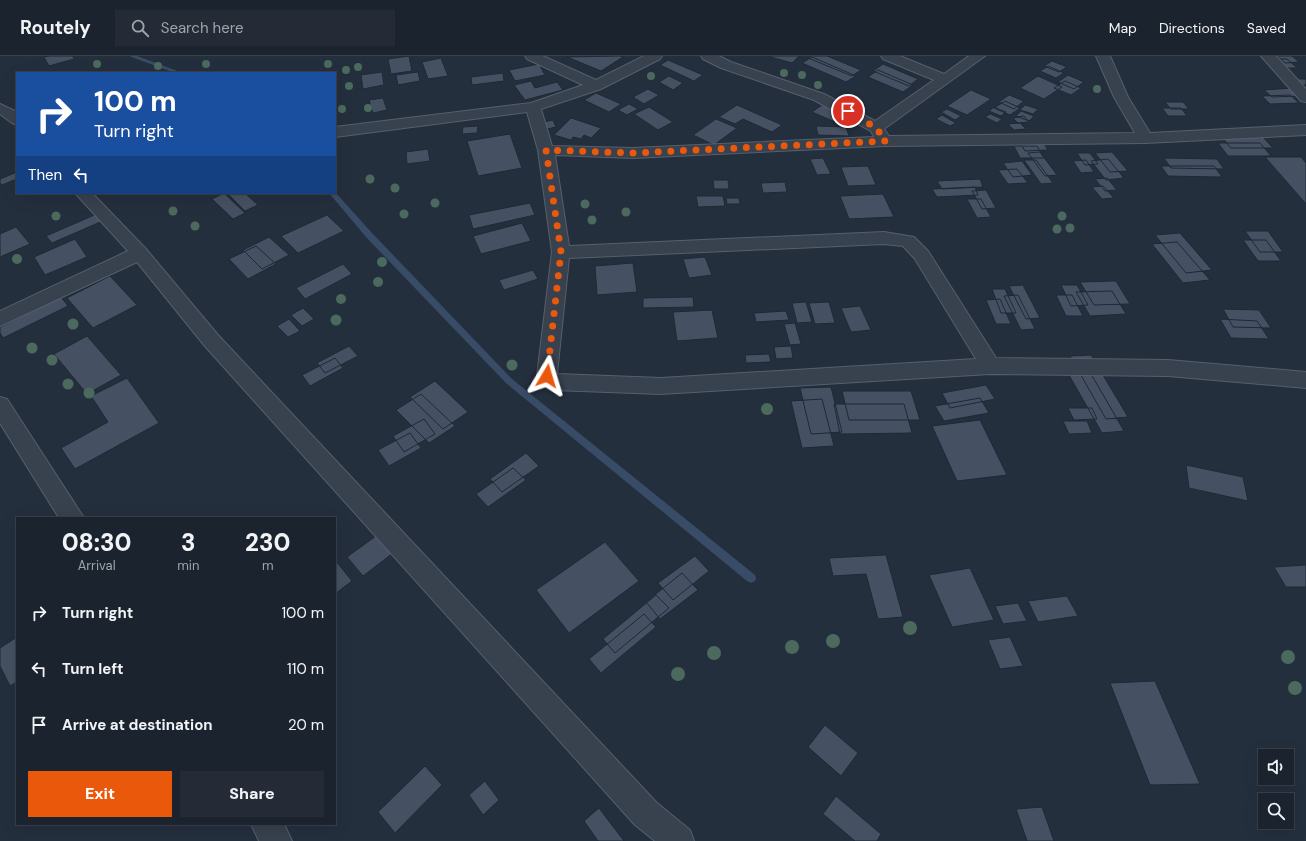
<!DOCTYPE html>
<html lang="en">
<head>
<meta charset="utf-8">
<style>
	body { margin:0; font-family:"DM Sans",sans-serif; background:#242b36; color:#f1f3f6; height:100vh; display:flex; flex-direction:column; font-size:15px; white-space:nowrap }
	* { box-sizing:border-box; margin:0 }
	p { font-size:13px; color:#a0a4aa }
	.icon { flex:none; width:22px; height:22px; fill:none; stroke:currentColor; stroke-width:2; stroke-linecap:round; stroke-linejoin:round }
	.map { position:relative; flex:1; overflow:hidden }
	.side { position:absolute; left:16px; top:461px; width:320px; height:308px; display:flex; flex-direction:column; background:#1b232e; border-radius:0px; box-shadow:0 4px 16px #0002,0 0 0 1px #39404a }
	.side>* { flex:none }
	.top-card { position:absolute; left:16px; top:16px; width:320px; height:122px; border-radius:0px; box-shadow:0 4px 16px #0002,0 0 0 1px #39404a; background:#1a4fa0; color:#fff; overflow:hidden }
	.tools { position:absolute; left:1258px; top:693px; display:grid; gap:8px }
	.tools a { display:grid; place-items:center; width:36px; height:36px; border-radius:0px; background:#1b232e; box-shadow:0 4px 16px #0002,0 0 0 1px #39404a; font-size:20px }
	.pin { position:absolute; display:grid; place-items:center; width:34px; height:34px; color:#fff; margin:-17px; border:2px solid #fff; border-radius:50%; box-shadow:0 1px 4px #0007 }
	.me { position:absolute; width:44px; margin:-22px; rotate:7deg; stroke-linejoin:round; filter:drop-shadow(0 0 3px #0008) }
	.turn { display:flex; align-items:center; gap:14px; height:84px; padding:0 12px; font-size:18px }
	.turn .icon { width:52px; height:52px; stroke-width:2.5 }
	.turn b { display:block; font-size:28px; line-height:34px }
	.then { display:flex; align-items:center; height:38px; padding:0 12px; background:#0003; gap:8px; font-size:15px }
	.eta { display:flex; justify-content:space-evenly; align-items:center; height:68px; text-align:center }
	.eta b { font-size:24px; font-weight:800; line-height:28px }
	.action { display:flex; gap:8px; margin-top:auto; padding:8px 12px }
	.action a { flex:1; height:46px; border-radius:0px; background:#ea580c; color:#fff; font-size:16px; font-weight:800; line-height:46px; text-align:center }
	.action a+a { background:#242b36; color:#f1f3f6 }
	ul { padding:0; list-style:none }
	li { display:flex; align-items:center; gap:12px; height:56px; padding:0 12px }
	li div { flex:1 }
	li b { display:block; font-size:15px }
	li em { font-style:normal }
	header { display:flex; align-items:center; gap:24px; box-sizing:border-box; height:56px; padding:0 20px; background:#1b232e; border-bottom:1px solid #39404a }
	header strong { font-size:19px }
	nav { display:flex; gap:22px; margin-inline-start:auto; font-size:14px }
	.search { width:280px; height:36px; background:#242b36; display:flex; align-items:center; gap:10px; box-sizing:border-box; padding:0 14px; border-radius:0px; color:#a0a4aa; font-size:15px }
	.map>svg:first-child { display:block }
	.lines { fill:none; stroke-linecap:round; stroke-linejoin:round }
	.stream { fill:#394c67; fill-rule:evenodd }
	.building { fill:#455162; stroke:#1f2835 }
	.street-casing { stroke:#565f6c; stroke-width:2 }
	.street { fill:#38414e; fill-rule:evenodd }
	.tree { fill:#4b6a5d }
	.route { stroke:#ea580c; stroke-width:7; stroke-dasharray:0 12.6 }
</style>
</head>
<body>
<header>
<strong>Routely</strong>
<div class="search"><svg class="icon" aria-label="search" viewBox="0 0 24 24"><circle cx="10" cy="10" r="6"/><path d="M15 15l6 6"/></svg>Search here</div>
<nav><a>Map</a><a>Directions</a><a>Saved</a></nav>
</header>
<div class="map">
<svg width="1306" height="785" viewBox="0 0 1306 785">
	<rect width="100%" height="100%" fill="#242f3e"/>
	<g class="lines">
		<!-- stream -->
		<path class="stream" d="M129,0H137L183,17H175Z
			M335,136L372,177L512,323L755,519L756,522L755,525L751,527L747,525L506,327L366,181L329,137Z"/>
	</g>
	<!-- building -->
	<path class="building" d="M49,0H73L74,3L49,10L44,1Z
		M409,0L412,15L391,18L388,3Z
		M620,0L623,1L601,15L567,1Z
		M767,0H799L792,7Z
		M811,0H827L861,14L852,20L808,2Z
		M1277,0H1292L1299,6L1285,7Z
		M812,1L856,20L846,26L802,7Z
		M441,2L448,20L428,23L422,6Z
		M1273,3H1287L1297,12H1284Z
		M668,4L703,19L694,25L660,9Z
		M1052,5L1067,11L1059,16L1044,10Z
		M539,8L545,19L515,25L509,14Z
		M883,8L918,23L909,30L873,15Z
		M1048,10L1064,17L1056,22L1040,15Z
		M878,14L913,29L903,36L868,21Z
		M382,16L384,29L363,33L361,19Z
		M418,16L420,25L398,29L396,19Z
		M503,17L504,25L472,29L471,21Z
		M1068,19L1084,26L1074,33L1058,26Z
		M669,20L683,27L673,34L659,26Z
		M1038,20L1062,31L1044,43L1020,32Z
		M1296,23H1306V29H1303Z
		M531,25L535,32L557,26L563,34L525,44L514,29Z
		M1065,25L1081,32L1071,39L1054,32Z
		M1292,32L1300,40L1272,41L1264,34Z
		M648,33L659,39L644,48L633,41Z
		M971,34L991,43L967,59L947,50Z
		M596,37L621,48L609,56L584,44Z
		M1009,39L1024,45L1014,53L999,46Z
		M1290,39L1299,47L1270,48L1262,40Z
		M383,42L387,54L373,57L369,44Z
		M1005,45L1020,52L1010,59L994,52Z
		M1165,46H1183L1189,53H1171Z
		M629,48L638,53L627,59L618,54Z
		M737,49L782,69L772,76L743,63L735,68L719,61Z
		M822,49L845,59L835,66L812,56Z
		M1025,49L1038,53L1033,58L1020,54Z
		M649,51L673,66L658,74L634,58Z
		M994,51L1006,56L1001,60L989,55Z
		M1162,52H1181L1187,60H1168Z
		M947,53L961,60L955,64L941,56Z
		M1021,55L1034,60L1029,65L1016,60Z
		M990,58L1002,63L997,67L985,61Z
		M942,59L956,67L950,70L936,63Z
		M1024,60L1029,66L1018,67L1013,62Z
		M571,62L601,72L591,82L584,79L581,83L573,81L571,84L554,79Z
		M716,63L737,72L714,89L693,79Z
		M553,64L556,71L547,73L544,66Z
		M1020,67L1026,73L1014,74L1008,68Z
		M478,70L477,77L462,78L463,71Z
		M816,70L846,71L849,80L818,79Z
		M510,78L522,112L478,120L467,85Z
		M1221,80H1262L1273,92H1231Z
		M1018,83H1041L1048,94L1025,95Z
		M1218,87H1260L1271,100H1228Z
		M1014,90H1037L1044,102H1020Z
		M428,93L430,105L407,108L406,96Z
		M1040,96L1057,119L1045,120L1028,97Z
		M1112,96L1128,115L1110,116L1095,97Z
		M1077,97H1090L1098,108L1085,109Z
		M1265,101H1301L1306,107V148Z
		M823,102L831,118L817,119L810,103Z
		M1164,102L1217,103L1224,113L1171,112Z
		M1108,103L1124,122L1106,124L1091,105Z
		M1024,104H1036L1053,127L1041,128Z
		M1086,104L1094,116L1081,117L1073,105Z
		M1022,105L1032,119L1013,121L1003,107Z
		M868,110L876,129L848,130L841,111Z
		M1161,110H1214L1222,121L1168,120Z
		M1017,113L1028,127L1008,128L998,114Z
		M17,116V123L2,129L0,127V123Z
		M1107,122L1117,134L1105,135L1095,123Z
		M980,123L983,131L942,133L937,125Z
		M713,124H728L729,133H714Z
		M785,126L787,136L763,137L761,127Z
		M1103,130L1114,142L1102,143L1092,131Z
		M975,131L978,139L937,141L932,133Z
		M986,134L996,152L982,153L972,135Z
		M224,137L245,157L233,163L212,143Z
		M227,137H245L258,149L245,155Z
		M883,138L894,161L849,163L840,140Z
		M696,140H723L725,150L698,151Z
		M726,142H739L740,148H727Z
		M967,143H981L991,161L977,162Z
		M530,147L535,159L473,173L469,159Z
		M99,157L105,164L52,187L46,180Z
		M327,159L344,175L298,197L281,180Z
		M522,167L531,185L481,198L473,180Z
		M16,171L30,188L0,201V178Z
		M1245,175H1268L1283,196H1260Z
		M1180,177L1212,214L1186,217L1155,179Z
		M269,181L289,199L262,213L243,194Z
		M75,183L87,201L45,219L34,201Z
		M1243,184H1266L1281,205H1258Z
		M1177,186L1210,224L1183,227L1152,188Z
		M256,190L276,208L248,223L229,203Z
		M705,201L712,219L689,222L683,203Z
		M633,207L637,236L597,239L595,210Z
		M343,208L352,218L305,243L296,232Z
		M533,214L538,223L504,234L499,224Z
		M110,220L137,249L93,272L67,242Z
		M1116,225L1130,248L1094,249L1080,226Z
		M1023,229L1040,262L1026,263L1009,230Z
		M1061,229H1077L1088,249L1071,250Z
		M992,233H1005L1016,257H1001Z
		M1112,235L1126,258L1090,260L1076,236Z
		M1018,239L1035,273L1021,274L1004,240Z
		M1056,239H1072L1083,260H1066Z
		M61,241L68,250L3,282L0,277V271Z
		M693,241L694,251L643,252V242Z
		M1000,243L1011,268H996L986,244Z
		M806,246L812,266L797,267L792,247Z
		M829,246L835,267L815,268L809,247Z
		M860,250L871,274L851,276L841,252Z
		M303,252L314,263L302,270L291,259Z
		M1223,253L1259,254L1271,272L1233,271Z
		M712,254L718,282L677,285L673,256Z
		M786,255L789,264L756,266L754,257Z
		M289,263L300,275L288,281L277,270Z
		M1220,263L1257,265L1269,283L1231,282Z
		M795,267L801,288L790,289L784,268Z
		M87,280L121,319L87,338L54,298Z
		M349,290L358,300L325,317L317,307Z
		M791,290L793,302L776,303L774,291Z
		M769,298L771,306L746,307L745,299Z
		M1091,299L1128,361L1106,363L1070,300Z
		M335,302L343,312L310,330L302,319Z
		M1087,311L1124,375L1102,377L1065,312Z
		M127,322L159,367L75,413L61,392L108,366L91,340Z
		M435,325L468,356L443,373L410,341Z
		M986,329L995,343L950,352L942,337Z
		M831,331L842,376L811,378L800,332Z
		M842,335H911L920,364H849Z
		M421,338L455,370L429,387L396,354Z
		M980,342L989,357L944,365L935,350Z
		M822,343L834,390L802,392L791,345Z
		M834,348H904L912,377L840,378Z
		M1068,352H1092L1097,363L1074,364Z
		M424,363L435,378L404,396L393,380Z
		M980,364L1007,419L957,425L932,370Z
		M1063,365H1087L1092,377L1069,378Z
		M410,377L421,392L389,410L378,394Z
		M526,397L539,410L502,436L490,423Z
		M1186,409L1243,421L1248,445L1189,432Z
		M513,412L526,424L488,451L476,438Z
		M376,480L393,497L363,520L347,501Z
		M605,486L639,525L569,577L536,534Z
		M886,499L903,561L878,563L866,518L833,520L829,502Z
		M695,500L709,515L673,544L658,527Z
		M335,504L352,525L335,538Z
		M1306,509V531H1286L1274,511Z
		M970,512L994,564L952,571L929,519Z
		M682,517L698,534L660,563L646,546Z
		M656,539L669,552L615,597L603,583Z
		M1067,540L1078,560L1038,566L1028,545Z
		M1018,547L1027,565L1003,568L995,550Z
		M644,558L656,571L601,617L589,603Z
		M17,581V626L10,630L0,610V592Z
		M1010,581L1023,610L1000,613L988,584Z
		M1155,625L1200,728L1150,729L1110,627Z
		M825,669L858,697L841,720L808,691Z
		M425,710L442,729L395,777L378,756Z
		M485,725L499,744L483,759L469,739Z
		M836,740L881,778L877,785H855L823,758Z
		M1042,751L1054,785H1027L1016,753Z
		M599,752L624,785H598L584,765Z"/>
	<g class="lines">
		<!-- street casing -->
		<g class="street-casing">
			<path id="street" d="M525,0H543L596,24L644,0H662L660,3L601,33L541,53L552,90L633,92L874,81L871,75L814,44L721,12L703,3L701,0H719L731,6L824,38L875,65L934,24L883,3L881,0H900L944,18L969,0H985L884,73L889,80L1135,77L1114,41L1096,0H1110L1128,41L1150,77L1306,69V79L1145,87L885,90L633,102L555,99L569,190L884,176L914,181L928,195L996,302L1168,304L1306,316V332L1168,320L990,318L661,338L554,334L542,330L537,320L552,196L538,94L527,56L335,81V71L531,47L583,29L527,3ZM884,188L903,190L915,203L976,303L661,322L557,318L569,202Z
				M1261,0H1276L1306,33V46L1301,45Z
				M0,48L17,56V69L12,67L0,58Z
				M75,137H92L146,193L218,279L657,747L690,774L694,785H655L635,769L204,289L137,206L0,270V255L128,195Z
				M0,341L7,343L84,462H59L0,367Z
				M251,768H284L292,785H259Z"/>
		</g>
		<!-- street -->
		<use href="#street" class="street"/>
	</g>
	<!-- trees -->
	<g class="tree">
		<circle cx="97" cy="8" r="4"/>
		<circle cx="206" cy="8" r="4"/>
		<circle cx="328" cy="8" r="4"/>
		<circle cx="158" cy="10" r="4"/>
		<circle cx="358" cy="11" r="4"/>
		<circle cx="346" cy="14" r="4"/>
		<circle cx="784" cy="17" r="4"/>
		<circle cx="802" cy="19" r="4"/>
		<circle cx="651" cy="20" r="4"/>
		<circle cx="818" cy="29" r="4"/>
		<circle cx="349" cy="30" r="4"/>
		<circle cx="1097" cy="33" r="4"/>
		<circle cx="368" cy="52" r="4"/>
		<circle cx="342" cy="53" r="4"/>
		<circle cx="370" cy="123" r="4.5"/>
		<circle cx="395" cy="132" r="4.5"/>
		<circle cx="435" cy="147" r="4.5"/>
		<circle cx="585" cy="148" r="4.5"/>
		<circle cx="173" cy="155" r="4.5"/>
		<circle cx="626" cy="156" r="4.5"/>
		<circle cx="404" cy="158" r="4.5"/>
		<circle cx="56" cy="160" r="4.5"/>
		<circle cx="1062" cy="160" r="4.5"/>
		<circle cx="592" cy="164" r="4.5"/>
		<circle cx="195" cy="170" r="4.5"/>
		<circle cx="1070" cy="172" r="4.5"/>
		<circle cx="1057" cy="173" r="4.5"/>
		<circle cx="17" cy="203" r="5"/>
		<circle cx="382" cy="206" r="5"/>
		<circle cx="378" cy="226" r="5"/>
		<circle cx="341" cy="243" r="5"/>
		<circle cx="336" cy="264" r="5.5"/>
		<circle cx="73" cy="268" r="5.5"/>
		<circle cx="32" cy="292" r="5.5"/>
		<circle cx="52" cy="304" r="5.5"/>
		<circle cx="512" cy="309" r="5.5"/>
		<circle cx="68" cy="328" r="5.5"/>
		<circle cx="89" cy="337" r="5.5"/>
		<circle cx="767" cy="353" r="6"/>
		<circle cx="910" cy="572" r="7"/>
		<circle cx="833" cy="585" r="7"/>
		<circle cx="792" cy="591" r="7"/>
		<circle cx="714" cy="597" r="7"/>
		<circle cx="1288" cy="601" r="7"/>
		<circle cx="678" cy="618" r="7"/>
		<circle cx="1295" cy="632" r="7"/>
	</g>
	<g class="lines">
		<!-- route -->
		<path class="route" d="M547,320L561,196L546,94L633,97L886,85L876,72L848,55"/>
	</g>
</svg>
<div class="tools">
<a><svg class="icon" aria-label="sound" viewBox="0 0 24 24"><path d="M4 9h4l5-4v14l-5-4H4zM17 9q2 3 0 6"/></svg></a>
<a><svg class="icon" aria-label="search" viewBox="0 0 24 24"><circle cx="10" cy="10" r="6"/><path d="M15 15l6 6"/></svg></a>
</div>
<div class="pin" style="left:848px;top:55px;background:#d93025"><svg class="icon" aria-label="arrive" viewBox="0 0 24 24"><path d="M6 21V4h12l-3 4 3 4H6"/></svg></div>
<svg class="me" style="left:547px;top:320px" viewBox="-20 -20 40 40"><path d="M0-17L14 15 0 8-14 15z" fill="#ea580c" stroke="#fff" stroke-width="4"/></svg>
<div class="top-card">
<div class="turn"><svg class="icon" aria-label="right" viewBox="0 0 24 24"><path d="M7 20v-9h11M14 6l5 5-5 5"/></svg><div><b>100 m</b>Turn right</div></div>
<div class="then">Then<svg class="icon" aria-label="left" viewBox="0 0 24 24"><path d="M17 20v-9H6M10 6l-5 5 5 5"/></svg></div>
</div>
<section class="side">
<div class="eta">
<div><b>08:30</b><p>Arrival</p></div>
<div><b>3</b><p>min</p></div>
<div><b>230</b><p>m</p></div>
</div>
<ul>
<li><svg class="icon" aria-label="right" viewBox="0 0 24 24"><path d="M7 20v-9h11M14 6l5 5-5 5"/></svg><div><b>Turn right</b></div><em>100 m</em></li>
<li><svg class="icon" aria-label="left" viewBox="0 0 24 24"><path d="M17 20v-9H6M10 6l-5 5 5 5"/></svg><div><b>Turn left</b></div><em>110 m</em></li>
<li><svg class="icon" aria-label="arrive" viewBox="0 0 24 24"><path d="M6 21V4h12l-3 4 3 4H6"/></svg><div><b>Arrive at destination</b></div><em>20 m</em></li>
</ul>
<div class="action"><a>Exit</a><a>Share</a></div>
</section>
</div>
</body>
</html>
